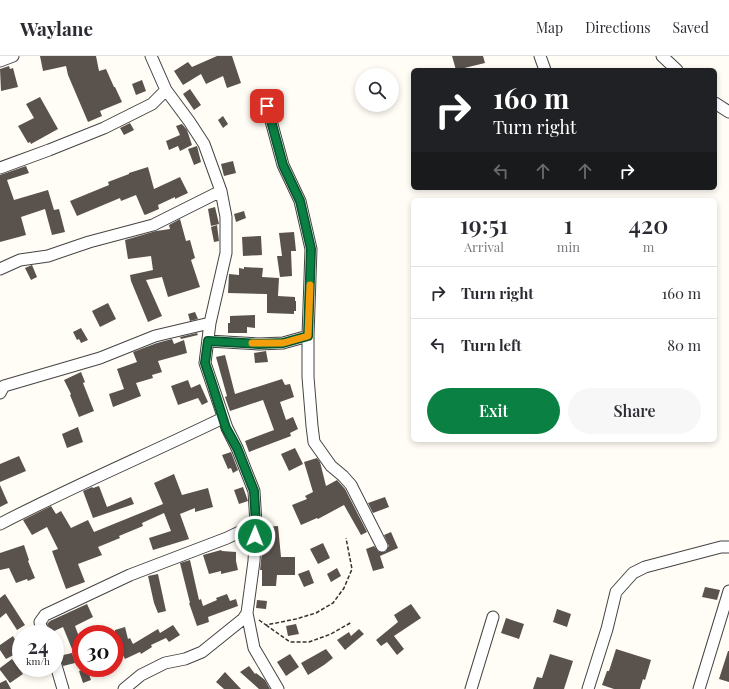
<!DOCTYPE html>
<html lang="en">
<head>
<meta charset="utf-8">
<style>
	body { margin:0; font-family:"Playfair Display",serif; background:#f7f7f7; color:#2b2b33; height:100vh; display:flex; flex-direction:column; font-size:15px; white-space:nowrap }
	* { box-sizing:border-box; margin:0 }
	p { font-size:13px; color:#7c7c81 }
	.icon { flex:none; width:22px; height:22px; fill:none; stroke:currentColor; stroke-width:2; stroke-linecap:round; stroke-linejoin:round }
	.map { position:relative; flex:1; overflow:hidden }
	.details { position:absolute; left:411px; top:142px; width:306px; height:244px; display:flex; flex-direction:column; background:#fff; border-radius:6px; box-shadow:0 2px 6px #0003 }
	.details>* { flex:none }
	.top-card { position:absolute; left:411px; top:12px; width:306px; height:122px; border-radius:6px; box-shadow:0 2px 6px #0003; background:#202124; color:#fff; overflow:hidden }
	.controls { position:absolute; left:355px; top:12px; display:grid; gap:8px }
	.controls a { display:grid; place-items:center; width:44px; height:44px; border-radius:50%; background:#fff; box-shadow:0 2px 6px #0003; font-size:20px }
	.speed { position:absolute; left:12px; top:569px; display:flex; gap:8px; font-size:20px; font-weight:700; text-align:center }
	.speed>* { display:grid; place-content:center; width:52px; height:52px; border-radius:50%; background:#fff; box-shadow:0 2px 6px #0003; line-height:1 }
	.speed small { font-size:10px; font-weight:400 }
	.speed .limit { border:6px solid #d22; background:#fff; color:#111 }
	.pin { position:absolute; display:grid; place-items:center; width:34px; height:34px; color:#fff; margin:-17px; border-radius:8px; box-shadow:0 2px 6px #0006 }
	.me { position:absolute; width:44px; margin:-22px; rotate:1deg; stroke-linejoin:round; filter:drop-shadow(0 0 3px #0008) }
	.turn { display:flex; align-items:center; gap:14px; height:84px; padding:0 16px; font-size:18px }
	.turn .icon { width:52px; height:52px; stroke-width:2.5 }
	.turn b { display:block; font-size:28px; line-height:34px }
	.lanes { display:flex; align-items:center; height:38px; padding:0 16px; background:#0003; justify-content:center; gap:20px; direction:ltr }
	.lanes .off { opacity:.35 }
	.eta { display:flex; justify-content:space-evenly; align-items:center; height:68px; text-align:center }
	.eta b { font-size:24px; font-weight:600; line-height:28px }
	.primary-button { display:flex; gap:8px; margin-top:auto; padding:8px 16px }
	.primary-button a { flex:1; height:46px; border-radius:24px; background:#0b8043; color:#fff; font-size:16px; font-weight:600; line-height:46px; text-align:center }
	.primary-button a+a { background:#f7f7f7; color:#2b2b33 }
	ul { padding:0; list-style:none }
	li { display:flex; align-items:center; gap:12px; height:52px; padding:0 16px; border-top:1px solid #e1e1e2 }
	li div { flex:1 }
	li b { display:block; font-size:15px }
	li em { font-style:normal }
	header { display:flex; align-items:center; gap:24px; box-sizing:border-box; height:56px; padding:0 20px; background:#fff; border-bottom:1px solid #e1e1e2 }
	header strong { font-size:19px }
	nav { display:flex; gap:22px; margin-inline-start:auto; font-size:14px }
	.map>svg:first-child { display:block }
	.building { fill:#5a524d }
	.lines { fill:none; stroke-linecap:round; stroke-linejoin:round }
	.minor-casing { stroke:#444; stroke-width:13 }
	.path { stroke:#333; stroke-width:1.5; stroke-dasharray:4 2; stroke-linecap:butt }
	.minor { stroke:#fff; stroke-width:11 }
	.route-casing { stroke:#07532c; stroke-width:10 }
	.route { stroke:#0b8043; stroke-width:7 }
	.slow { stroke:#f59e0b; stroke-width:7 }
</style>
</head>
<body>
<header>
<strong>Waylane</strong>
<nav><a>Map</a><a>Directions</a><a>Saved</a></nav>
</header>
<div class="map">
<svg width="729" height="633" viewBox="0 0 729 633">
	<rect width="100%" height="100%" fill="#fffdf5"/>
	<!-- building -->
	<path class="building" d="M40,0H96L99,15L106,13L114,31H115L122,46L100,55L102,60L88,66L68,19L66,10L43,15Z
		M217,0H232L241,27L227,32L223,20L206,28L201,18L183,29L174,15L188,6L192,11Z
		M452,0H483L485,7L456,14Z
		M9,10L10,13L13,12L18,31L1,35L0,13Z
		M142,24L146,35L136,39L132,28Z
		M190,33L201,49L194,54L183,38Z
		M40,41L58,73L31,88L30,86L28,87L18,70L34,62L26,48Z
		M223,60L228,68L223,72L218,64Z
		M130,67L134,74L124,79L120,72Z
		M182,68L187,74L192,89L180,95L178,90L169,94L166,85L180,79L176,70Z
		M197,90L201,106L194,109L188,93Z
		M233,105L236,117L224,120L221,108Z
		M26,110L29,117L7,124L14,144L48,134L54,154L59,153L65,176L52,179L45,153L21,161L26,179L0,186V119Z
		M148,111L154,133L180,121L188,137L175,143V141L158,149L159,153L145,159L144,158L136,139L121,145L120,142L77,160L70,145L109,129L108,126L129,118V117Z
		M215,151L219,168L211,170L208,153Z
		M244,155L246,162L236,166L234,158Z
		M180,163L186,185L190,184L195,202L191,204L200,231L168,241L162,221L146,224L162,260L148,266L131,225L130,219L153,214L151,200L128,203L125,184L156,175L170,173L169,169Z
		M217,169L219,185L214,186L211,171Z
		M294,176L296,195H291L292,220L280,221L277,200H282L279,177Z
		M261,180L262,199L243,200L242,181Z
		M32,209L37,221L31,224L25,212Z
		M244,211L263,212L262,221L279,222L278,240L295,241V245H296V255H294V258L267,257V238L228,237L229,218L239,219V212L244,213Z
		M108,247L116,263L100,271L92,255Z
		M195,256L198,263L190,265L188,258Z
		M255,259V272L247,271V277H228V267H230V260Z
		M81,272L88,284L81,287L79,283L77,284L73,276Z
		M197,277L198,279L181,283L180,281Z
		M172,283L174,288L184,284L187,297L158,305L162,316L152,319L153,322L136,327L141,340L113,351L109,338L124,333L117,313L137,306L133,296L157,287Z
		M266,295L268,306L255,307L254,297Z
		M225,299L235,338L282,323L285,329L290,328L294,341L280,346L286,364L293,361L298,373L290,377L291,380L249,396L245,385L274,374L263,344L230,355L225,341L227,340L216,301Z
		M81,316L85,326L83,327L94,355L79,361L70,339L71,338L64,324Z
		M188,324L191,332L200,328L208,346L202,349L198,342L178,349L171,330Z
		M78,371L83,386L67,392L62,378Z
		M295,392L303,408L289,415L281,398Z
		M231,396L238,414L233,417L231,412L228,413L222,399Z
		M19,400L26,415L0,426V408Z
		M317,402L320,406L326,430L337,424L345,433L367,476L361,479L344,449L318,463L317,462L301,469L292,449L307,443L305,440L313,436L304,406Z
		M174,418L182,439L208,432L213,451L195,456V452L180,458L189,483L153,494L149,482L171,475L164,457L142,467L143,470L119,480L120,482L98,491L102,499L78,508L85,526L66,533L52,495L58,493L47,471L32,479L23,464L51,450L56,458L61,455L71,472L88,464L94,476L163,448L154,427Z
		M0,429L8,447L0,451Z
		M99,430L107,451L131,441L134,448L93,462L83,435L92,431L93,432Z
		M243,431L248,445L239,448L234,434Z
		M385,441L389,451L373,457L368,447Z
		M278,470L281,501H295V519H277L276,530H262V514H260L263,486V471Z
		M391,476L398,492L380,500L384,512L373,515L366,493L374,490L379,496H385L389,490L384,479Z
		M323,487L330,502L318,508L310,493Z
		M24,489L29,504L28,505L35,522L28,525L27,523L16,527L9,512L0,514V497Z
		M221,494L222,495L236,496V505L238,514L221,518V515L209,518L203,499Z
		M190,504L199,544L201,543L203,550L217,544L216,542L227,538L230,545L236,543L238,550L208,561L209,566L197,570L189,547H190L180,507Z
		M337,512L341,520L331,526L327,518Z
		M309,514L314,527L304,531L298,518Z
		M158,518L166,555L158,557L154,547L148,520Z
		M705,531L720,534L717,544L702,541Z
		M5,538L25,569L17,574L6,557L0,562V542Z
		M257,544L267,545L266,553L256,552Z
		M87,548L93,561L75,570L81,586V589L72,593L63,571L52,576L47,568L50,565Z
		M411,548L421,562L394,580L404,593L397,599L387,586L381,590L376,584L398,566L394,559Z
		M557,553L571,558L567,571L553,566Z
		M506,562L524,568L519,583L501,577Z
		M296,568L299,578L288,580L286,570Z
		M173,569L180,579L169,586L166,582L151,589L152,591L141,598L140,596L125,603L115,582V574L125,571L128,583L130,582L133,588L158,573L160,577Z
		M359,573L364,578L345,594L337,584L349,576L351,580Z
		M13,580L21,595L6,603L0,594V589Z
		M326,593L333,602L324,609L308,619L301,607Z
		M616,593L651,604L645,624L643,623L640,633H614L602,629L607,615H609Z
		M728,595H729V626L719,623Z
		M72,597L75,607L63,610L59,600Z
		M290,598L299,611L286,620L277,606Z
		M550,598L573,605L564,633H533L537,621L542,622Z
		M12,603L23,618L10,627L0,614V612Z
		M249,610L255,618L256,617L265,624L270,633H259L240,616Z
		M87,612L91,624L83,627L79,615Z
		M225,616L241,633H224L216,626Z
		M6,624L11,633H0V627Z"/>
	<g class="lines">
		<!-- minor casing -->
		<g class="minor-casing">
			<path id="minor" d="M540,0L545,14
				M662,0L677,14
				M0,5L13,0
				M715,47L729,56
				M267,50L283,109L300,145L311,193L308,280V321L312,370L314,386L331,410L343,420L351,429L382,490
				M0,112L49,94L104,72L152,48L166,34
				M0,213L20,204L48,200L89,186L153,169L221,135
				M208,285L259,288L283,287L308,280
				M0,337L4,330L100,302L155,280L210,267
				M0,468C73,430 149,398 223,362
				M247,557L254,592L278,633
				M46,578L41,571L40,566L45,559L130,519L227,482L256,468
				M55,606L63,633
				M124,633L141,619L165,607L185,603L202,596L243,563L247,557L254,505L256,468L254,435L237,392L227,372L205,307L210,267L226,197V161L221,135L204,88L189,65L166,34L151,0
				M471,633L493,561
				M588,633L607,573L616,536L633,517L645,511L721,491H729
				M699,633L729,535"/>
		</g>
		<!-- path -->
		<path class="path" d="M259,564L266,569L296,563L316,557L333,547L344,532L352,513L346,482
			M266,569L290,586H309L331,578L352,566"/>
		<!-- minor -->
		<use href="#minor" class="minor"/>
	</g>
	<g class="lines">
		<!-- route casing -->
		<g class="route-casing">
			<path id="route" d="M255,480L256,468L254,435L237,392L226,372L212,328L205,307L208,285L259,288L283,287L308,280L311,193L300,145L283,109L267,50"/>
		</g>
		<!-- route -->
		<use href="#route" class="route"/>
		<!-- slow -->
		<path class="slow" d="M252,287H283L308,280L310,229"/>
	</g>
</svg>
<div class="controls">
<a><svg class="icon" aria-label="search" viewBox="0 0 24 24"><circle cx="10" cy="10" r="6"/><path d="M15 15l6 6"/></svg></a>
</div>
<div class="speed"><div>24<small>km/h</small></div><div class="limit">30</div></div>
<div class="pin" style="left:267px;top:50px;background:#d93025"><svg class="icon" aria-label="arrive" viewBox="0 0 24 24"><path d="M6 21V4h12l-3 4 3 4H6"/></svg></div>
<svg class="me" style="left:255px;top:480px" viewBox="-20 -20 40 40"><circle r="17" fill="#0b8043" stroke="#fff" stroke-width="3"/><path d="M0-11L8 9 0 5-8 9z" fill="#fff"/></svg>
<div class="top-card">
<div class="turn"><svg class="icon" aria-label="right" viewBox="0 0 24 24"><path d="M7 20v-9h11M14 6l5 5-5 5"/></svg><div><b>160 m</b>Turn right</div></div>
<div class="lanes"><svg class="icon off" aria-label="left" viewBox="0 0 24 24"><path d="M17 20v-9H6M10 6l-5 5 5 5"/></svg><svg class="icon off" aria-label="ahead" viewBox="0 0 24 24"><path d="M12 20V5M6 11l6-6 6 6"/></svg><svg class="icon off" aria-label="ahead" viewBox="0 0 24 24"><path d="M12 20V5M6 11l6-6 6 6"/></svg><svg class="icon" aria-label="right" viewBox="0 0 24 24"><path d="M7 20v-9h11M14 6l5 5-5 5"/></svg></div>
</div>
<section class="details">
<div class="eta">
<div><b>19:51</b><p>Arrival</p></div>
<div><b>1</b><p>min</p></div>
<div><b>420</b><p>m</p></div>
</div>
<ul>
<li><svg class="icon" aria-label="right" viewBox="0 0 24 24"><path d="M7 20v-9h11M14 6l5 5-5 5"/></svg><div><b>Turn right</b></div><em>160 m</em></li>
<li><svg class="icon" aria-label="left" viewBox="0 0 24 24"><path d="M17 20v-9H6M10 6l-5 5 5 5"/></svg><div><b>Turn left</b></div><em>80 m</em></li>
</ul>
<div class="primary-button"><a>Exit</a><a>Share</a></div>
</section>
</div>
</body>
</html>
